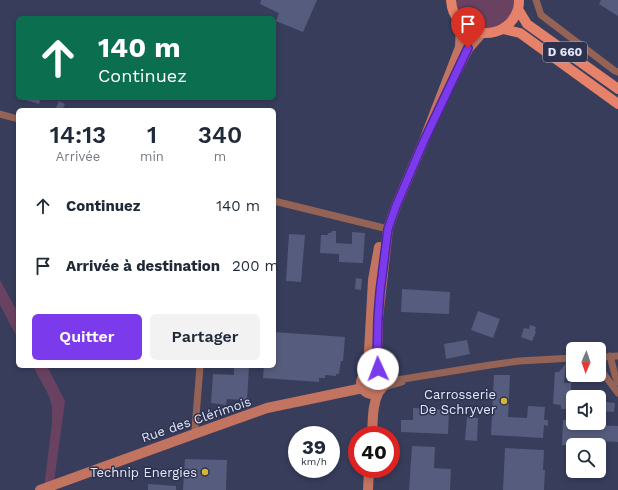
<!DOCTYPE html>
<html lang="fr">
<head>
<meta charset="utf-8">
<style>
	body { margin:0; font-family:"Work Sans",sans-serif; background:#f2f2f3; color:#1f2937; height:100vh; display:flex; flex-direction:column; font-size:15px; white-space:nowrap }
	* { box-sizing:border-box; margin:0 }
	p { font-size:13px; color:#747a83 }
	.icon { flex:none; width:22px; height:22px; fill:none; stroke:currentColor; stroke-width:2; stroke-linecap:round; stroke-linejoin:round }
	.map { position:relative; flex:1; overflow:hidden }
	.details { position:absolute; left:16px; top:108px; width:260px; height:260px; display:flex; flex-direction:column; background:#fff; border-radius:6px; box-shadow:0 2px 6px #0003 }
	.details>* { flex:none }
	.hud { position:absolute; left:16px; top:16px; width:260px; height:84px; border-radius:6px; box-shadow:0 2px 6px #0003; background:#0b6e4f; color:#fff; overflow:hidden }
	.needle { width:26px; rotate:182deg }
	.fabs { position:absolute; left:566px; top:342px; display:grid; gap:8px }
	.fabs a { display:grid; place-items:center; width:40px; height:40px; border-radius:6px; background:#fff; box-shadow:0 2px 6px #0003; font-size:20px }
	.speed { position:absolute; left:288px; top:426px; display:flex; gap:8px; font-size:20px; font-weight:700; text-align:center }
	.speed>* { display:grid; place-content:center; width:52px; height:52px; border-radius:50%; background:#fff; box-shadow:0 2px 6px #0003; line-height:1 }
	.speed small { font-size:10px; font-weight:400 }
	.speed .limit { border:6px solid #d22; background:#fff; color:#111 }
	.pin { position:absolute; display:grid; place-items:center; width:34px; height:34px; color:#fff; margin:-41px -17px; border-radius:50% 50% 50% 0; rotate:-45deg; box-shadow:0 0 4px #0007 }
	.pin .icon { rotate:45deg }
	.me { position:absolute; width:44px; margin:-22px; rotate:358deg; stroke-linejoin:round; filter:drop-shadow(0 0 3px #0008) }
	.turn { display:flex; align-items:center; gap:14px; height:84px; padding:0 16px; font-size:18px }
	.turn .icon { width:52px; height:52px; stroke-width:2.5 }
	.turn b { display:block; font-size:28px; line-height:34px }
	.eta { display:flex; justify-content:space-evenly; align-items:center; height:68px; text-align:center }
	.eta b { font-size:24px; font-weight:600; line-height:28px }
	.action { display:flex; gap:8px; margin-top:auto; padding:8px 16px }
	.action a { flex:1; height:46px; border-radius:6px; background:#7c3aed; color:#fff; font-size:16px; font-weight:600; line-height:46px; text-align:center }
	.action a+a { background:#f2f2f3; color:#1f2937 }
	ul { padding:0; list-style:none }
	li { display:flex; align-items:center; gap:12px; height:60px; padding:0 16px }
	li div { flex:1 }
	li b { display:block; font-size:15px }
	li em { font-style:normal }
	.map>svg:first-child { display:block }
	.green { fill:#6a4261 }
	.building { fill:#565c7d }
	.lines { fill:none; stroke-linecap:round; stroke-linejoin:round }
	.street { stroke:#956356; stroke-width:7 }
	.secondary { stroke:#c37461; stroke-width:10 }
	.primary { stroke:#e68269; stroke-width:10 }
	.route-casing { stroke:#51269a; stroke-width:10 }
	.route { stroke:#7c3aed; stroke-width:7 }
	.poi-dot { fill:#d5b535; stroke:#2d324f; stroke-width:1.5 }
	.labels { text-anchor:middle; stroke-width:3; stroke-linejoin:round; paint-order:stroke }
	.shield { fill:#2d324f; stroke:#acb1c7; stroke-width:1 }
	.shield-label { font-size:12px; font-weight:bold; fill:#e3e8fb }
	.poi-label { font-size:13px; fill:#e3e8fb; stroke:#2d324f; text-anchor:end }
	.street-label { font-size:13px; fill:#e3e8fb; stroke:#2d324f }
</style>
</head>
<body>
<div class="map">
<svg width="618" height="490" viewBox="0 0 618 490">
	<rect width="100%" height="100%" fill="#373d5b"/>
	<!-- green -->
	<path class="green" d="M455,0H515C513,12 506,26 493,28C490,28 486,28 483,28C474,28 465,24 459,15C457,11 456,5 455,0Z
		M0,280L18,313V339L0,305Z
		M33,366H47L65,401L53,490H45V480L52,423V407L49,396Z
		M367.5 383a4.5 4.5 0 1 1 9 0a4.5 4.5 0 1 1-9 0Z"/>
	<!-- building -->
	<path class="building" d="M261,0H317L303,32L276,21L279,13L260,4Z
		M601,0H618V16L599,4Z
		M22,98H41L39,104L22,99Z
		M59,101L65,104L62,110H55Z
		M332,231H336V243L352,244V232L365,233L363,263L339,262V254L320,253L321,235H328V233H331Z
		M289,234L305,235L301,282L286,281Z
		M356,278L362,279L361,290L355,289Z
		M402,289L450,292L449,314L401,312Z
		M478,311L500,319L493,338L471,330Z
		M530,325L536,327L535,331L536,332L532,341L521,337L524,328L529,329Z
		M274,332L345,337L343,361H341L339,374H336V376L325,375V378H319V382L263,378L264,366H274Z
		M467,340L470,354L446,359L444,344Z
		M566,363L564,383H571V391L593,393V397H573V409H561V405L553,404L555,372H559Z
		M234,366L249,367L247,400L227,399L226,405L211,403L213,374L234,375Z
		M494,375H510L508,417L527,418L528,406L545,407L544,420H548V426L544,425L543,438L491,435Z
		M599,401L615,403L614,412L599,411Z
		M413,408L449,410L448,434L401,432V420H413Z
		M467,417L478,418L477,441L465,440Z
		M563,420H573V423H588V425L618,426V442L587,440L586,445H562Z
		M412,446L435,447L434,468L451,469L450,490H409Z
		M505,448L544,450L543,470H545L544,490H503Z
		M185,459L227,460L226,490H183Z
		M148,484L176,486V490H148Z"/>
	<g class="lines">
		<!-- street -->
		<path class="street" d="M536,0L541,15L615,71L618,72
			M0,114L18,119
			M274,201L388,229
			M610,356L615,375L618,382
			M599,357L618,356
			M599,367L606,377L618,393
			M379,375L387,379L397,380L490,365L519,361L573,358
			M381,389L388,386L402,382
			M197,433L195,429L200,366"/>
		<!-- secondary -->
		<path class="secondary" d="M457,71L468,49L482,33
			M361 383a11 11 0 1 1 22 0a11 11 0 1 1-22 0Z
			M379,375L377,360L378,318L388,229L396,206L423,143L460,47L461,24
			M365,376L368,369L373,280L379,247
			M372,435C373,420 372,405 379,391
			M40,490L197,433L267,408L363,388
			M368,490L369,469"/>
		<!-- primary -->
		<path class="primary" d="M451,0C453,38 506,46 518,9C519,6 519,3 519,0
			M518,9L527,24L618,89
			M503,29L520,33L618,104"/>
	</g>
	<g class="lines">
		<!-- route casing -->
		<g class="route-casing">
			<path id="route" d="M378,369L377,360L378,318L380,292L388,229L396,206L423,143L468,48"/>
		</g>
		<!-- route -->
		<use href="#route" class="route"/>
	</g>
	<!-- markers -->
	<g class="poi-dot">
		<circle cx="504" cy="401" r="4"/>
		<circle cx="205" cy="472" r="4"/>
	</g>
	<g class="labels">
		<!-- shield labels -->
		<rect class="shield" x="543" y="42" width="44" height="20" rx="3"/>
		<g class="shield-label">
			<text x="565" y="56">D 660</text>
		</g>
		<!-- poi labels -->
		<g class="poi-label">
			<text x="496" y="399">Carrosserie<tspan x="496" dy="15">De Schryver</tspan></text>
			<text x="197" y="477">Technip Energies</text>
		</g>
		<!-- street labels -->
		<g class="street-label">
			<text transform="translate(196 419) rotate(-19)" y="5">Rue des Clérimois</text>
		</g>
	</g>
</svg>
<div class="fabs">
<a><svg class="needle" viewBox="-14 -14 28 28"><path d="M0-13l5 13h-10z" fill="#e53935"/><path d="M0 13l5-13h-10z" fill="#747a83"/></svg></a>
<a><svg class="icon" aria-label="sound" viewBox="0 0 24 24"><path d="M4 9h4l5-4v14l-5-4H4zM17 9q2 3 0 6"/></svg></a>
<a><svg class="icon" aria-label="search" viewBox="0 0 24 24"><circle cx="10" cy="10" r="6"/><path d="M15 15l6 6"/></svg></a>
</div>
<div class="speed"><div>39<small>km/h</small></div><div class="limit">40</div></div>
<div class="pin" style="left:468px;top:48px;background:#d93025"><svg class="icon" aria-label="arrive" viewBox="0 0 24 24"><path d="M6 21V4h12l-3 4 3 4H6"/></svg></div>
<svg class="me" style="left:378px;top:369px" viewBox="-20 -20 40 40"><circle r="19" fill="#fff"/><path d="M0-13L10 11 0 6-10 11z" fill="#7c3aed"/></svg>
<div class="hud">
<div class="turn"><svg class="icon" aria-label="ahead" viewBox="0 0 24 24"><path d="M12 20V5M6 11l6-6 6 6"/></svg><div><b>140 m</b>Continuez</div></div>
</div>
<section class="details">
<div class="eta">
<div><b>14:13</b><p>Arrivée</p></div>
<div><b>1</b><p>min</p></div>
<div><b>340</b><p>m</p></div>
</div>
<ul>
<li><svg class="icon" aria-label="ahead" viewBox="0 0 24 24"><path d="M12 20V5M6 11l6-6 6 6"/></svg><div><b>Continuez</b></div><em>140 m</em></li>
<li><svg class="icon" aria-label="arrive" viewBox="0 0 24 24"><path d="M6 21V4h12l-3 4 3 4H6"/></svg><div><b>Arrivée à destination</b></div><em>200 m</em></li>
</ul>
<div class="action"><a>Quitter</a><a>Partager</a></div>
</section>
</div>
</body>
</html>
